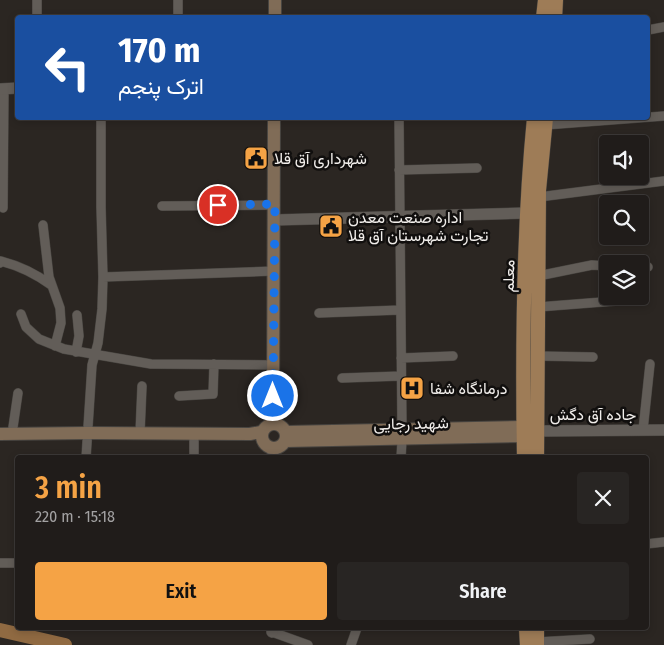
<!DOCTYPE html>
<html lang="en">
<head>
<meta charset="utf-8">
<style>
	body { margin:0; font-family:"Fira Sans Condensed",Vazirmatn,sans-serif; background:#282523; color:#f1f3f6; height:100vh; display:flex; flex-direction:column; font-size:19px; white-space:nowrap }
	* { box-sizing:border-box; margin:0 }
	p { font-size:16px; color:#a2a1a2 }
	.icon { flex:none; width:28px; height:28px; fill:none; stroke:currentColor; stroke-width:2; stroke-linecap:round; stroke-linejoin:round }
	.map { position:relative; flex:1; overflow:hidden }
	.details { position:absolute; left:15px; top:455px; width:634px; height:175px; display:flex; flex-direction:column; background:#201c1a; border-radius:5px; box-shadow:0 2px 8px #0003,0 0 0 1px #3d3a39 }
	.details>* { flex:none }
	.guide { position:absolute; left:15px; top:15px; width:635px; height:105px; border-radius:5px; box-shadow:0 2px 8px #0003,0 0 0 1px #3d3a39; background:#1a4fa0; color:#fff; overflow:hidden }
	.tools { position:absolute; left:599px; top:135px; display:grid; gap:10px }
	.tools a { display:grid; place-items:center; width:50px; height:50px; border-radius:5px; background:#201c1a; box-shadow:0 2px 8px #0003,0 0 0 1px #3d3a39; font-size:25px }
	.pin { position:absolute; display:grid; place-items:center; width:42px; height:42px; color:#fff; margin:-21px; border:2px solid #fff; border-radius:50%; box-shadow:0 1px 5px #0007 }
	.me { position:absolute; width:55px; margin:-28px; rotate:0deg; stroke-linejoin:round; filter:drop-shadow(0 0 4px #0008) }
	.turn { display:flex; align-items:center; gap:18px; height:105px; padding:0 20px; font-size:22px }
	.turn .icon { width:65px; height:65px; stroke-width:2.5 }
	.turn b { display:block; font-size:35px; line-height:42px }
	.round { display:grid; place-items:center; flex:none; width:52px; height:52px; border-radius:5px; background:#282523 }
	.head { display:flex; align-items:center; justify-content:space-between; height:85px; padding:0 20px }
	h1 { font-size:30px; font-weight:600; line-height:38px; color:#f5a345 }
	.cta { display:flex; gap:10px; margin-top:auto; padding:10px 20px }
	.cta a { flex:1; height:58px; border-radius:5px; background:#f5a345; color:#111; font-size:20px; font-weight:600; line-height:58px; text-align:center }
	.cta a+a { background:#282523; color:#f1f3f6 }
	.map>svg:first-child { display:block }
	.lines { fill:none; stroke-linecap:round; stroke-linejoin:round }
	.river { stroke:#906a42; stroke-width:14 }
	.minor-casing { stroke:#484541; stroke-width:10 }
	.tertiary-casing { stroke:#484541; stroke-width:12 }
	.secondary-casing { stroke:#484541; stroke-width:14 }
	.primary-casing { stroke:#484541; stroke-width:15 }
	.minor { stroke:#625d58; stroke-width:9 }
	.tertiary { stroke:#625d58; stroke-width:11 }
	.secondary { stroke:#806c57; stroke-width:12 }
	.primary { stroke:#9e7c57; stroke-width:14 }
	.route { stroke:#1a73e8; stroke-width:9; stroke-dasharray:0 16.2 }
	.labels { text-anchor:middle; stroke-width:5; stroke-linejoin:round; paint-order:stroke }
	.poi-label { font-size:16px; fill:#f1eeeb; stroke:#110f0e; text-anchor:start }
	.street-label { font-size:16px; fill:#f1eeeb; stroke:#110f0e }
</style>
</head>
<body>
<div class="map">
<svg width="664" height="645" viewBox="0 0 664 645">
	<rect width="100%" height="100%" fill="#2b2622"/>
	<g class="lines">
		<!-- river -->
		<path class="river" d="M0,630L65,645"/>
		<!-- minor casing -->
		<g class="minor-casing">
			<path id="minor" d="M178,0V18
				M37,18V0
				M648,30L664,27
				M399,118L402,428
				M545,125L664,116
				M399,170L477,168
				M539,197L664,181
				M162,206L275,205
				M3,208L4,89
				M43,225L49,277L60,308L61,323L55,346
				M0,263L1,261C20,266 35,273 51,285
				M640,267H648
				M538,276L592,265L608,266
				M103,277L274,271
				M538,307L641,299
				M319,313L400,310
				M21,314L26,327L39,339L64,349L151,364L273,365
				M76,352L79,336L77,315
				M538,356L593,357
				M401,358L453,356
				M342,378L401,376
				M179,396L213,394L214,364
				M643,430L650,364
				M140,433L142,386
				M12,434L18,393
				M194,434V458
				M86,458L92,365L98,343L102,309L103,277L101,207V118
				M401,458L402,440
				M646,544L664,542
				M0,563H18
				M272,632L308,645
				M537,642L590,639
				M351,645L357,628"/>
		</g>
		<!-- tertiary casing -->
		<g class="tertiary-casing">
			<path id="tertiary" d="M0,89L18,88
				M274,220L526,213
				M538,431L664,430
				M273,448V458
				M272,632L273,628"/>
		</g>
		<!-- secondary casing -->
		<g class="secondary-casing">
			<path id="secondary" d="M275,18V0
				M273,423L274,118
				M262 436a12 12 0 1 1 24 0a12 12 0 1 1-24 0Z
				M286,432L523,427L533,429
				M0,434L87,433L250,434L261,432
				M285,441L523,436L532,433"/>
		</g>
		<!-- primary casing -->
		<g class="primary-casing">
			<path id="primary" d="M543,18L545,0
				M555,18L556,0
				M524,458C522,344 523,230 534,118
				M537,458L539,190L546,118
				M526,628L527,645
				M537,628V645"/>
		</g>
		<!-- minor -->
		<use href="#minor" class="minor"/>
		<!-- tertiary -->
		<use href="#tertiary" class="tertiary"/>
		<!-- secondary -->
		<use href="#secondary" class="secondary"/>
		<!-- primary -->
		<use href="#primary" class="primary"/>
	</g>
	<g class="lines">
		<!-- route -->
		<path class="route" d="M218,205L275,204L273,396"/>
	</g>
	<!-- icons -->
	<defs>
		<g id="civic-square" transform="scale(1.25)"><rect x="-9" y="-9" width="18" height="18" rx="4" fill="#f5a345" stroke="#110f0e"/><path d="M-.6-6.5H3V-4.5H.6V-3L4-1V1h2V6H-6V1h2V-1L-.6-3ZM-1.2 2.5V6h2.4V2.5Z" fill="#111"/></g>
		<g id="hospital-square" transform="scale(1.25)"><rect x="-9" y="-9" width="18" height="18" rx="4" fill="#f5a345" stroke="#110f0e"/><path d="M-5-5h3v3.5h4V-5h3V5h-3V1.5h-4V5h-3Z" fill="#111"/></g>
	</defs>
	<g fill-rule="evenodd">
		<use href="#civic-square" x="256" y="158"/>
		<use href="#civic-square" x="331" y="226"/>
		<use href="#hospital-square" x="412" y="388"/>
	</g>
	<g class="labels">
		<!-- poi labels -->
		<g class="poi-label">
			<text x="274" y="164">شهرداری آق قلا</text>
			<text x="348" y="223">اداره صنعت معدن<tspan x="348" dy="18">تجارت شهرستان آق قلا</tspan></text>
			<text x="430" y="394">درمانگاه شفا</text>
		</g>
		<!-- street labels -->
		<g class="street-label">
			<text transform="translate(508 276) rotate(-89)" y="6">معلم</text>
			<text x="593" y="420">جاده آق دگش</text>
			<text transform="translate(411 423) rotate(-1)" y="6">شهید رجایی</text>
		</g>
	</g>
</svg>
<div class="tools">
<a><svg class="icon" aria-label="sound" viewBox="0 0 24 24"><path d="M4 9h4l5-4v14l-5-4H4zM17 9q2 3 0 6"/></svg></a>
<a><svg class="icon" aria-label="search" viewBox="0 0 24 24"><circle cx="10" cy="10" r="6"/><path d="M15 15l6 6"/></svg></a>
<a><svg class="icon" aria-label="layers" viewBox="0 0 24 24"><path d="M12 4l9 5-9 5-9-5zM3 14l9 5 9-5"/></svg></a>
</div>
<div class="pin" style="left:218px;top:205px;background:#d93025"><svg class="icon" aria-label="arrive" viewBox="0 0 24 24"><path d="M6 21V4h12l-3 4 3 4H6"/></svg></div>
<svg class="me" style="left:273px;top:396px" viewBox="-20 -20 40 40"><circle r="17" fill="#1a73e8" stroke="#fff" stroke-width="3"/><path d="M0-11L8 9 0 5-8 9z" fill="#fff"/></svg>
<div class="guide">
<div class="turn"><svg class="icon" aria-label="left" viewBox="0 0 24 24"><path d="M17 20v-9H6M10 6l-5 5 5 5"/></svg><div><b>170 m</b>اترک پنجم</div></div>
</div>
<section class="details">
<div class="head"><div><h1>3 min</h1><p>220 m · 15:18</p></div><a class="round"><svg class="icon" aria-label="close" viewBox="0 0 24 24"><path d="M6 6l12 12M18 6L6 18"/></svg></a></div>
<div class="cta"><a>Exit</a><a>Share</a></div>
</section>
</div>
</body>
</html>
